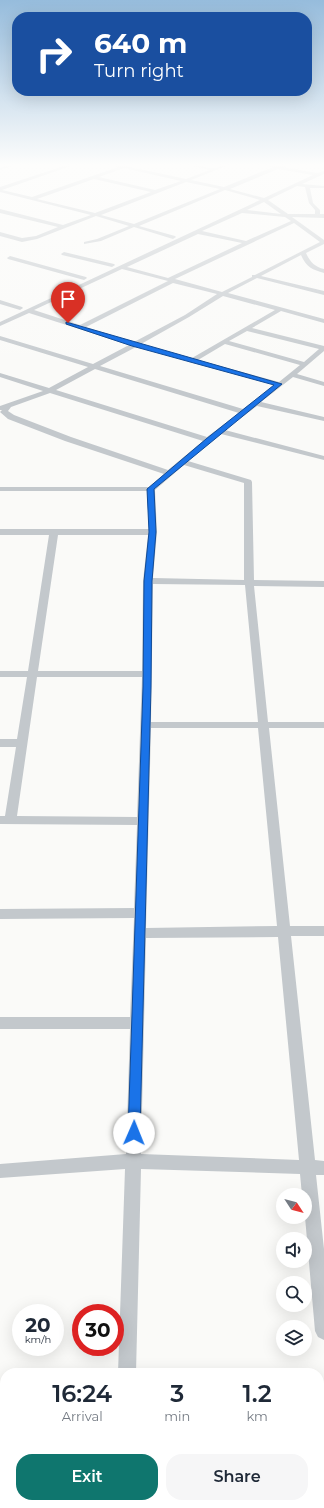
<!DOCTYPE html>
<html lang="en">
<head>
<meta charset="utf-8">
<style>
	body { margin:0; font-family:Montserrat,sans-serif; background:#f6f6f7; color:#1f2937; height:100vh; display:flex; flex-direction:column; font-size:15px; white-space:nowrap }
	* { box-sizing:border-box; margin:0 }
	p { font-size:13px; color:#747a83 }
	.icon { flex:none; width:22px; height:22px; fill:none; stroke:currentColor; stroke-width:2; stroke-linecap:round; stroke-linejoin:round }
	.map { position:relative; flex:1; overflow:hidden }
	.details { position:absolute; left:0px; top:1368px; width:324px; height:140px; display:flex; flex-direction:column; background:#fff; border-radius:16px 16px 0 0; box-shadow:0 4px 16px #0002 }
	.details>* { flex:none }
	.banner { position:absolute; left:12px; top:12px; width:300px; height:84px; border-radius:16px; box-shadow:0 4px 16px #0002; background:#1a4fa0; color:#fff; overflow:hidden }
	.needle { width:26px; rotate:126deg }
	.fabs { position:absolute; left:276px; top:1188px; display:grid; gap:8px }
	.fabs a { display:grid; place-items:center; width:36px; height:36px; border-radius:50%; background:#fff; box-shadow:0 4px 16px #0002; font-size:20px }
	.speed { position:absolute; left:12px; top:1304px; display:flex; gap:8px; font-size:20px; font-weight:700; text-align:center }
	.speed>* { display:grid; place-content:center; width:52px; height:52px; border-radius:50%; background:#fff; box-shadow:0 4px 16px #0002; line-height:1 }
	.speed small { font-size:10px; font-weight:400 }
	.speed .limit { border:6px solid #d22; background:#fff; color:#111 }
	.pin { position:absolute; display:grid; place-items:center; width:34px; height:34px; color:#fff; margin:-41px -17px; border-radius:50% 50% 50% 0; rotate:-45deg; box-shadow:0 0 4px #0007 }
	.pin .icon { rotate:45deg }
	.me { position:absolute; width:44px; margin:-22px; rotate:1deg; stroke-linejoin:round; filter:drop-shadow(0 0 3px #0008) }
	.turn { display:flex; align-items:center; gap:14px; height:84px; padding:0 16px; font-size:18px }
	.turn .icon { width:52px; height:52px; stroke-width:2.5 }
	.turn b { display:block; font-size:28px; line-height:34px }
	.eta { display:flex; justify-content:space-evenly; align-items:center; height:68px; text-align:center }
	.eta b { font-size:24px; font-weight:600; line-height:28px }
	.button { display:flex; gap:8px; margin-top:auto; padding:8px 16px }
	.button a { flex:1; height:46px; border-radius:16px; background:#0f766e; color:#fff; font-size:16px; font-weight:600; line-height:46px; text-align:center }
	.button a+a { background:#f6f6f7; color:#1f2937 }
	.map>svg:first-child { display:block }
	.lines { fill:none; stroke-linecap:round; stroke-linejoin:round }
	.minor { fill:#c3c8cc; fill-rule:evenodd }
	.route { fill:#1a73e8; stroke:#114b97 }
</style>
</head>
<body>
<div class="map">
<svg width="324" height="1508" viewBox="0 0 324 1508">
	<rect width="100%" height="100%" fill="#fafaf8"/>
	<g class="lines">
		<!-- minor -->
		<path class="minor" d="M15,163H21L0,170V168Z
			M73,163H79L2,190L32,197L118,167L103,163H111L186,179L210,170L180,163C191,163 207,169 215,168C222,167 227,163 234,163L191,180L224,187L273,167L255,163L278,166L284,163H290L283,167L317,173L324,171V174L302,184L324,186V188H310L313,203L320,210V214H324V218L292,217L324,240V244L306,253C310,262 315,267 324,269V273C313,270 306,267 301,255L261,276L324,291V295L257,278L228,293L324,319V323L281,311L252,328L324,346V351L297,374L324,382V386L293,377L261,402L324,417V421L257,406L225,430L324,456V460L221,434L188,461L251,480L252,482L254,580L324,581V587L254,586L268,722H324V728H269L290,926H324V936H291L315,1160L324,1161V1175H316L324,1249V1340L318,1337L315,1331L305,1217V1195H302L300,1174L141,1169L136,1373H118L125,1169L0,1178V1164L126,1154L130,1029H0V1017H130L134,918L0,919V909L134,908L137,825L0,824V816H5L16,747H0V739H17L27,677H0V671H28L49,535H0V529H149L147,491H0V487H149L164,474L65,441L8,419L0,412L2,410H0V406L43,391L0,377V373L49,388L88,367L0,340V336L93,364L129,345L29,313L0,326V322L260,200L225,190L139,226L175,236L176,237L173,239L134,227L101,241L84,244V242L97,239L129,226L96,216L37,239L22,242L0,236V232L22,238L36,236L58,227L0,213V209L63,225L91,215L0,192V187ZM124,168L181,181L155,190L99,177ZM278,169L313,175L264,198L230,189ZM94,179L151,192L95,213L37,199ZM186,182L220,189L134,224L101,215ZM297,186L305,187L309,203L315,210V214H288L268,200ZM264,202L281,214L247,210ZM242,213L285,217L291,221L246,241L202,231ZM294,223L320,242L255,275H252V277L222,292L175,279ZM198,234L242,243L168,278L127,267ZM122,269L168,281L80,325L34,310ZM173,283L217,294L185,315L134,342L86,327ZM223,296L275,310L192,358L141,344L189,317ZM247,331L319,349L304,362L229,341ZM225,344L300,365L279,382L198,360ZM136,347L188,361L189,362L275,385L243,409L100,366ZM95,369L239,413L207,437L56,390ZM50,393L203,441L168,470L71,437L14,415L8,411L11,407ZM184,465L244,483V580L153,578L157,532L155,490ZM58,535H148L143,581L142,671H38ZM153,584L245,585L258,722H151ZM37,677H142L137,817L17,816ZM151,728H258L277,926L146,928ZM278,937L299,1160L141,1154L146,938Z
			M64,252L114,264L115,265L112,267L62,255L61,254Z
			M10,256L86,277L87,278L84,280L8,259L7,258Z
			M0,300L22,307L23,308L20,310L0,304Z
			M112,1503H132V1508H112Z"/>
	</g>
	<!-- sky -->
	<linearGradient id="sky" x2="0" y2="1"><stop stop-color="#96bcdc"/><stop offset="0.44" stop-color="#fdfdfc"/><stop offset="1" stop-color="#fdfdfc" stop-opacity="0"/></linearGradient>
	<rect width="324" height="374" fill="url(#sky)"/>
	<!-- route -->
	<path class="route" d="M66,322L282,384L154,489L156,532L152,581L151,687L140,1133L138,1137L134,1139L130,1137L128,1133L143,687L144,581L149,532L147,489L206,439L274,385L132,346L66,324Z"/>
</svg>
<div class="fabs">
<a><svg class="needle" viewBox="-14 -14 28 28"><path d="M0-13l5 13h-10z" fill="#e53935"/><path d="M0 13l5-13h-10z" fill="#747a83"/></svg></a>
<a><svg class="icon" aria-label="sound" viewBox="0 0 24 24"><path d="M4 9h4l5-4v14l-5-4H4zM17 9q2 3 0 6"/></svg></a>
<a><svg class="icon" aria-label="search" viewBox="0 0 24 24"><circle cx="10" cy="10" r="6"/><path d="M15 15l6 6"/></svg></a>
<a><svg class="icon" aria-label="layers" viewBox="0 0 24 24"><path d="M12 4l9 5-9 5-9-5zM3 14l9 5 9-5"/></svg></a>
</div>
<div class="speed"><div>20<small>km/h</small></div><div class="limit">30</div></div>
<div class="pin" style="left:68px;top:323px;background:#d93025"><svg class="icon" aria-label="arrive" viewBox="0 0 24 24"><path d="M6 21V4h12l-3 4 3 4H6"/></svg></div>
<svg class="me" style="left:134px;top:1133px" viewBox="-20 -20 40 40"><circle r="19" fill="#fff"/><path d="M0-13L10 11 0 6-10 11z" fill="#1a73e8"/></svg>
<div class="banner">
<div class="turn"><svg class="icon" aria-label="right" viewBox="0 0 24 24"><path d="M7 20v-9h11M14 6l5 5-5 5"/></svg><div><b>640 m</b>Turn right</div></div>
</div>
<section class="details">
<div class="eta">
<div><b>16:24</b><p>Arrival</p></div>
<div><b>3</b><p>min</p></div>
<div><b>1.2</b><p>km</p></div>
</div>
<div class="button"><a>Exit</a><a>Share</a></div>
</section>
</div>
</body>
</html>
